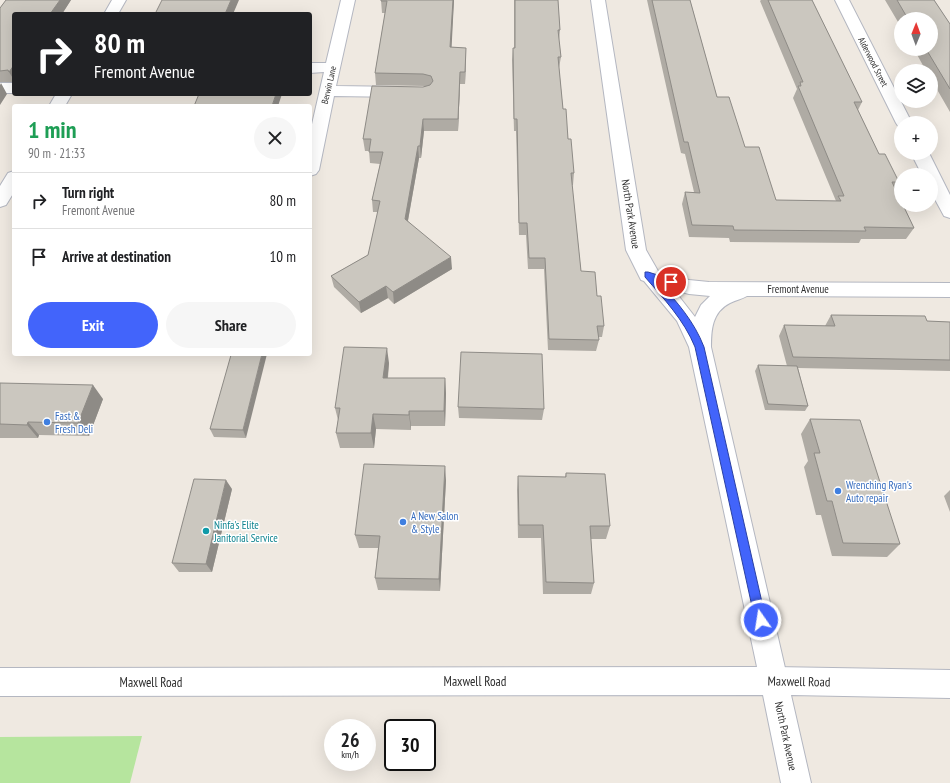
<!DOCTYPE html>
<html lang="en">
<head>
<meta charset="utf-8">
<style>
	body { margin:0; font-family:"PT Sans Narrow",sans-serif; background:#f6f6f6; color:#202124; height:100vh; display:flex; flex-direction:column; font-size:15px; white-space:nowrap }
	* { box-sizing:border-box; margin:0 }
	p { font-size:13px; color:#757577 }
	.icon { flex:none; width:22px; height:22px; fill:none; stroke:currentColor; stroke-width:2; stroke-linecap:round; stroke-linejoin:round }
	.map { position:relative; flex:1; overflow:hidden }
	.sheet { position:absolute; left:12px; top:104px; width:300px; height:252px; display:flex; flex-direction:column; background:#fff; border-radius:4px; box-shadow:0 4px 16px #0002 }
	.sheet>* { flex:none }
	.hud { position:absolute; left:12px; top:12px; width:300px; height:84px; border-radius:4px; box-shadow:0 4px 16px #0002; background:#202124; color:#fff; overflow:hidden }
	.needle { width:26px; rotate:1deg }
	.buttons { position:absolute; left:894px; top:12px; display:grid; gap:8px }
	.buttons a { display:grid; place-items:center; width:44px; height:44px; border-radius:50%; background:#fff; box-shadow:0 4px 16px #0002; font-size:20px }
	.speed { position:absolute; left:324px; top:719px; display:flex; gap:8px; font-size:20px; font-weight:700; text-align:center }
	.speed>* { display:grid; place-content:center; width:52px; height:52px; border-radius:50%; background:#fff; box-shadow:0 4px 16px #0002; line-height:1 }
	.speed small { font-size:10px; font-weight:400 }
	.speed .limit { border:2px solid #111; border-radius:6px; background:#fff; color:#111 }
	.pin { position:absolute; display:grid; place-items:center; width:34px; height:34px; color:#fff; margin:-17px; border:2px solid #fff; border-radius:50%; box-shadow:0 1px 4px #0007 }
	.me { position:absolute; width:44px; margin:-22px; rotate:347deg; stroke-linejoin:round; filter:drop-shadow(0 0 3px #0008) }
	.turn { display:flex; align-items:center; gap:14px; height:84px; padding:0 16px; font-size:18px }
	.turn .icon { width:52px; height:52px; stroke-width:2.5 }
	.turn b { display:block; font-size:28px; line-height:34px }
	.round { display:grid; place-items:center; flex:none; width:42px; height:42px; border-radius:21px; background:#f6f6f6 }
	.summary { display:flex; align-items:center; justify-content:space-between; height:68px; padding:0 16px }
	h1 { font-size:24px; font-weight:700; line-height:30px; color:#1e9e55 }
	.button { display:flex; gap:8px; margin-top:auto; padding:8px 16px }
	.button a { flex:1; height:46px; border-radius:24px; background:#4264fb; color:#fff; font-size:16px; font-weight:700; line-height:46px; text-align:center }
	.button a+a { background:#f6f6f6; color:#202124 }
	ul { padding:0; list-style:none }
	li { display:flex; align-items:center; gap:12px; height:56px; padding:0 16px; border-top:1px solid #e0e0e0 }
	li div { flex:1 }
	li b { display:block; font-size:15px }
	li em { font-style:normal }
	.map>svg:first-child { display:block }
	.green { fill:#b6e59e }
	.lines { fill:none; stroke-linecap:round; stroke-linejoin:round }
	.street-casing { stroke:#b4b7c1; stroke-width:2 }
	.secondary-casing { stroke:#b4b7c1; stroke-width:2 }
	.street { fill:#fff; fill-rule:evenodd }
	.secondary { fill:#fff; fill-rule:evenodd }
	.wall { fill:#afaba4 }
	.shaded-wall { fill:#8e8b86 }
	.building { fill:#cbc7bf; stroke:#8e8b86 }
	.route { fill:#4264fb; stroke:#2b41a3 }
	.shop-dot { fill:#3f7fe0; stroke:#fff; stroke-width:1.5 }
	.culture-dot { fill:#0f9aa8; stroke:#fff; stroke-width:1.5 }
	.labels { text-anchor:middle; stroke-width:3; stroke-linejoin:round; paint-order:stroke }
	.far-street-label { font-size:9px; fill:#2e2e2e; stroke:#fff }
	.street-label { font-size:11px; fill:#2e2e2e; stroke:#fff }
	.shop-label { font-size:11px; fill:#366cbe; stroke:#fff; text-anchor:start }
	.culture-label { font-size:11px; fill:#0d838f; stroke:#fff; text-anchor:start }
	.near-street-label { font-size:13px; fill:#2e2e2e; stroke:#fff }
</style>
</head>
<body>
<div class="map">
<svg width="950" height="783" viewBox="0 0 950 783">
	<rect width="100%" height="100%" fill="#efe9e1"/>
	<!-- green -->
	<path class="green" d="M142,736L130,783H0V737Z"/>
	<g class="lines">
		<!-- street casing -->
		<g class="street-casing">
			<path id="street" d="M112,0H126L118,14H104Z
				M341,0H355L336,86L401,87L407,89L409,92L407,95L401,97L334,96L319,170L316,174L310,176V133L324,72L310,73V63H326Z
				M591,0H605L646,250L658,271L689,280L709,282L950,283V297L747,296C742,299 736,300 730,303C712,312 711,330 711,347L788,681L784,691L774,695L764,691L760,681L689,347L677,321L644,281L641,280L626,250ZM674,290L689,294L710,296L701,305L695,317Z
				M835,0H849L912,123H901V127L898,126L896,123Z
				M0,83H14V93H0Z
				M56,94H72L65,106H49Z
				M911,153H929L950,195V218L944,216L931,192V175H922Z
				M14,171V192L6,205L0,207V186L8,173Z"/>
		</g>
		<!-- secondary casing -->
		<g class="secondary-casing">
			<path id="secondary" d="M774,667L950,670V698L791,695L811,783H781L763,695L0,696V668Z"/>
		</g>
		<!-- street -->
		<use href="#street" class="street"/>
		<!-- secondary -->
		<use href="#secondary" class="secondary"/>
	</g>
	<!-- wall -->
	<path class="wall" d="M6,0H71L62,14H14V82H0V8Z
		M381,0H454L451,47L466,48L465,84H460L458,131H424L421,158H419L408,221L452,269L394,304L388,298L361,313L334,287L331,276L368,255L378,212H373L372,200L380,164L370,163L369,151H365L363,139L423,87L425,86L376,85L375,73L385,13H382Z
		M514,0H558L560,30L559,41L561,57L559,68L563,109L574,173L573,185H572L581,271L597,296L604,326L602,337H598L599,340L596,351L548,350L544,269H528L526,235H519L516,131H514L512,60L513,48H514Z
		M647,0H690L717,97L745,147L776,200L836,201L793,98L797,89L760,1L761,0H812L862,102L858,110L879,154L899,182L895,188L914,228L906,239H861L859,243L730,242L729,238L689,237L682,204L685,192H694L685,154L681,153Z
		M885,0H934L950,24V112L931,79V71H926L914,49H931V19H901V27Z
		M831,315L927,321L950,322V371L798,368L808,406L805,411L765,410L755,371L758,365L787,366L779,336L784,325L825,326Z
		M233,355L246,438L214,437L210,429Z
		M389,363L388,378H445L446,394L445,426H411V430L376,429L374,448H340L336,433L338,420L335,408Z
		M0,383L103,399L89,436L39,435L38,438H0Z
		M458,407L544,409L542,420L459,418Z
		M810,419L900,544L887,557L832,556L821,515H816L804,467L808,461L801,434Z
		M566,473L610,526L606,539H591L594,583L591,594H543L541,538H518L517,490L518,476L565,477Z
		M446,480L440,591L378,590L375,578L378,548H359L355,535Z
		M232,489L212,572H179L172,563Z
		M950,490V512L944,496Z"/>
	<!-- shaded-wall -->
	<path class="shaded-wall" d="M60,0H71L62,14H50Z
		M231,0H239L233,14H225Z
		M453,0H454L451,59L450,47Z
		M466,48V59L465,84V72Z
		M14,65V80L9,72Z
		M460,72V84L458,131V119Z
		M1,83L7,94L0,105V85Z
		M276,94H282L278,106H272Z
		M423,119L424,131L421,158L420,146Z
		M418,146L419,158L406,231L405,219Z
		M451,257L452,269L394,304L393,292Z
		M386,286L388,298L361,313L359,302Z
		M387,348L389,363L386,393L383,378Z
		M262,354H267L246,438L243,430Z
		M445,378L446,394L445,426L444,411Z
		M93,385L103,399L89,436L78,423Z
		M409,411L411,426V430L409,415Z
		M373,414L376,429L374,448L371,433Z
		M28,422L39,435L38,438L27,425Z
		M445,466L446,480L440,591L439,579Z
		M226,480L232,489L212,572L206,564Z"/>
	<!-- building -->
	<path class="building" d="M6,0H60L50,14H14V65L9,72L8,70L0,71V8Z
		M162,0H231L225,14H155Z
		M381,0H453L450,47L466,48L465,72H460L458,119H423L420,146H418L405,219L451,257L393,292L386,286L359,302L331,276L368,255L380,201L372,200L383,152H369L371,139H363L372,86L423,87L430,85L433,81L431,76L423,74L375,73L387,1H381Z
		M515,0H558L560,30H558L561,57H558L563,109H566L568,139H571L574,173H571L581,271L595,272L597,296H601L604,326H597L599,340L549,339L545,258H529L527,223H519L517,119H514L513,48H515Z
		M652,0H690L717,97H729L745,147H759L776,200L841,201L838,196H844L798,86H801L800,82H803L768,0H812L862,102H854L879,154H885L899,182H892L901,201V205H903L914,228L864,227L866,231L734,230L733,226L692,225L685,192L700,193L688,142H684Z
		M897,0H934L950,24V89L926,49H931V19H908Z
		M199,94H276L272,106H194Z
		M109,105L171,106H109Z
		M831,315L925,316L927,321L950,322V360L793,357L784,325L835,326Z
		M344,347L387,348L383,378H445L444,411H409V415L373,414L371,433H336L340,408H335Z
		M461,352L542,354L544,409L458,407Z
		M233,354H262L243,430L210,429L231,355H233Z
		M758,365L797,366L808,406L768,404Z
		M0,383L93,385L78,423L28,422L27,425L0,424Z
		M810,419L860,420L900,544L843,543L832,501H827L814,453H820Z
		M364,464L445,466L439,579L375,578L380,536L355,535Z
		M566,473L605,474L610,526H590L594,583L546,582L543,525H519L518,476L566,477Z
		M194,479L226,480L206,564L172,563Z"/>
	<!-- route -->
	<path class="route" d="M645,272H648L674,280L675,282L671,285L658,281C677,302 694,321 704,347L766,620L765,624L761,626L757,624L755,620L695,347C684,320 664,299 645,277Z"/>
	<!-- markers -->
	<g class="shop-dot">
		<circle cx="47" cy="422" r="4"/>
		<circle cx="838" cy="491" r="4"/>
		<circle cx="403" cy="522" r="4"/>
	</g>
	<circle class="culture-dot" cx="206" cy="531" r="4"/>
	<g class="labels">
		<!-- far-street labels -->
		<g class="far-street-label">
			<text transform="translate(873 62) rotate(63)" y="3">Alderwood Street</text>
			<text transform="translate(329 85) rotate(-77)" y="3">Berwin Lane</text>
		</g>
		<!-- street labels -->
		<g class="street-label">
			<text transform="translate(631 214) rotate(81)" y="4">North Park Avenue</text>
			<text x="798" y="293">Fremont Avenue</text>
			<text transform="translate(786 736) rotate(78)" y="4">North Park Avenue</text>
		</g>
		<!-- shop labels -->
		<g class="shop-label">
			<text x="55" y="420">Fast &amp;<tspan x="55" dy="13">Fresh Deli</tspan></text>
			<text x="846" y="489">Wrenching Ryan's<tspan x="846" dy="13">Auto repair</tspan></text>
			<text x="411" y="520">A New Salon<tspan x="411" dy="13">&amp; Style</tspan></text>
		</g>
		<!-- culture labels -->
		<g class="culture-label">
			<text x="214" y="529">Ninfa's Elite<tspan x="214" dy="13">Janitorial Service</tspan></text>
		</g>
		<!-- near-street labels -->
		<g class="near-street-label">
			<text x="475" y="686">Maxwell Road</text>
			<text transform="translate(799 681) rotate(1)" y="5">Maxwell Road</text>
			<text x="151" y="687">Maxwell Road</text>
		</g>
	</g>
</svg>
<div class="buttons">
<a><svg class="needle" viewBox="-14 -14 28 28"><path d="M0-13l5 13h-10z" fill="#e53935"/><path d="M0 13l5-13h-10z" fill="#757577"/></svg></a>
<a><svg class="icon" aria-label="layers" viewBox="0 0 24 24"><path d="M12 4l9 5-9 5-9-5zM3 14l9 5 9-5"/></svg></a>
<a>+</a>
<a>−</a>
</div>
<div class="speed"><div>26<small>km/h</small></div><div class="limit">30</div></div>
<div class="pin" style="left:671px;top:282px;background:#d93025"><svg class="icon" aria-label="arrive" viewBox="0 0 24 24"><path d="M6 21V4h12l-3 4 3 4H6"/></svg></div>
<svg class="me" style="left:761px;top:620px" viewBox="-20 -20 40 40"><circle r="17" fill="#4264fb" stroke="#fff" stroke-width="3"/><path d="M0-11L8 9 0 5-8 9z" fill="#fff"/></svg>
<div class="hud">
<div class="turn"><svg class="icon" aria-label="right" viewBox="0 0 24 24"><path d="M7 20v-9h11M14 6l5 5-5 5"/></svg><div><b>80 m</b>Fremont Avenue</div></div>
</div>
<section class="sheet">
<div class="summary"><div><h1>1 min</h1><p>90 m · 21:33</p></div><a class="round"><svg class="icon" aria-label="close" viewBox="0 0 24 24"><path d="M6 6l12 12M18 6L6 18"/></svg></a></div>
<ul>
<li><svg class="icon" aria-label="right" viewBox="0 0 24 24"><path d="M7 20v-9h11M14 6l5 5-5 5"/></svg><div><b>Turn right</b><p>Fremont Avenue</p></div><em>80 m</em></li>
<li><svg class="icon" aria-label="arrive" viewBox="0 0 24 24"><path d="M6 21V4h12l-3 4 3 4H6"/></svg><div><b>Arrive at destination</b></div><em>10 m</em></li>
</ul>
<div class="button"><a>Exit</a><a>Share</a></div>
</section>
</div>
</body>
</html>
